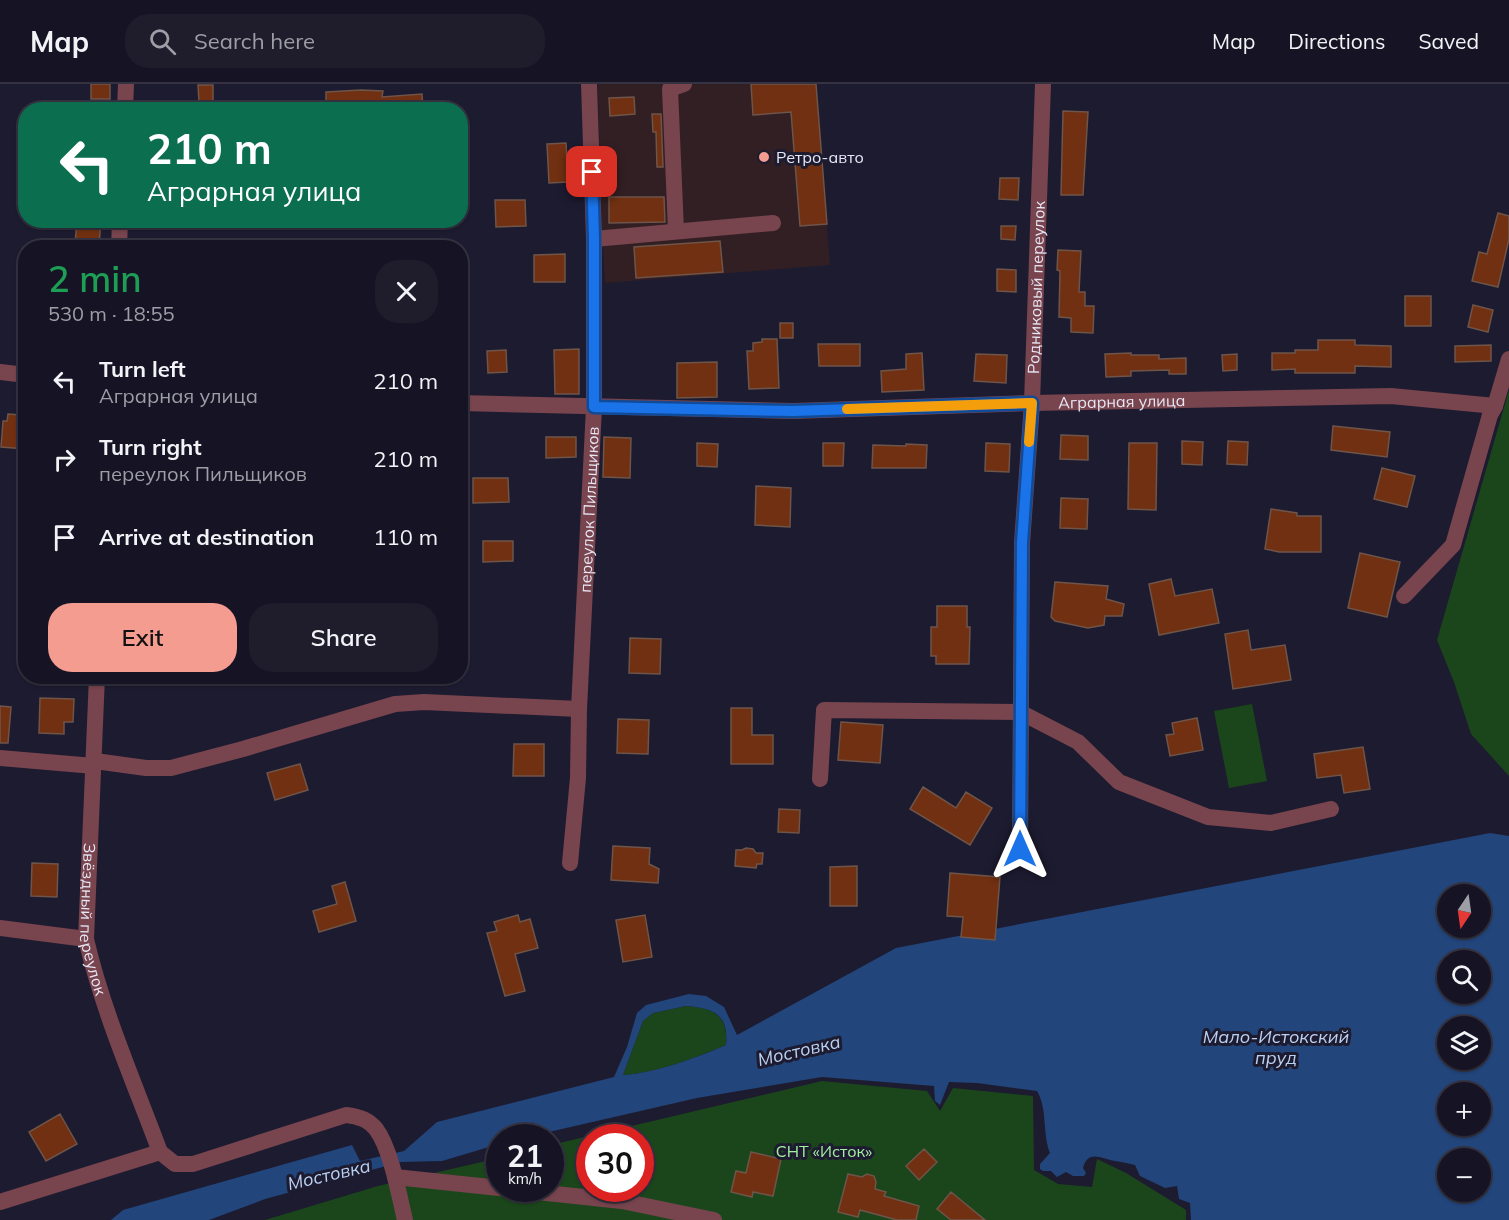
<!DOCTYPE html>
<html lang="en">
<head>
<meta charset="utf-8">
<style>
	body { margin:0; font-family:Mulish,sans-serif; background:#1f1d2c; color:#f1f3f6; height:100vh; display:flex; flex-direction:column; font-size:22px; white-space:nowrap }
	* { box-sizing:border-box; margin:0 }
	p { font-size:20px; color:#9e9ea6 }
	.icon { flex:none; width:33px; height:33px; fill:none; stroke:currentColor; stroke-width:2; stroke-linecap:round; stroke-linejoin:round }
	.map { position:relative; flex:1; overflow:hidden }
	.panel { position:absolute; left:18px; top:156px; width:450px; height:444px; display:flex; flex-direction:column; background:#161424; border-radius:24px; box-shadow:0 2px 4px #0004,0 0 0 2px #353341 }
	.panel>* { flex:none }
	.top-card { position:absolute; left:18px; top:18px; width:450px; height:126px; border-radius:24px; box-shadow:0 2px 4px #0004,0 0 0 2px #353341; background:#0b6e4f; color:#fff; overflow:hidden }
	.needle { width:39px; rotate:193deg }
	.buttons { position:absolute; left:1437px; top:800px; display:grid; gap:12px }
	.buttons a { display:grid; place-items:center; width:54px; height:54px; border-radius:50%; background:#161424; box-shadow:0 2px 4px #0004,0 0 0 2px #353341; font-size:30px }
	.speed { position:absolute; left:486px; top:1040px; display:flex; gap:12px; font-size:30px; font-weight:700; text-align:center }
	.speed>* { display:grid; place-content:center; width:78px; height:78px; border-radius:50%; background:#161424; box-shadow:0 2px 4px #0004,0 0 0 2px #353341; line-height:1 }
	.speed small { font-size:15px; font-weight:400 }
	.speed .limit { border:9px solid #d22; background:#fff; color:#111 }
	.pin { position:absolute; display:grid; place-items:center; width:51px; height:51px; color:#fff; margin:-26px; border-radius:12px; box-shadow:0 3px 9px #0006 }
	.me { position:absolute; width:66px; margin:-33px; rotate:0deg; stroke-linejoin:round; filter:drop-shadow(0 0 4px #0008) }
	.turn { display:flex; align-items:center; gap:21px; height:126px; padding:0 30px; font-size:27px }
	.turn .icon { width:78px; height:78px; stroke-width:2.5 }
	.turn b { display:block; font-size:42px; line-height:51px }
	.round { display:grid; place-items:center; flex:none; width:63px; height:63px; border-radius:24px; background:#1f1d2c }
	.summary { display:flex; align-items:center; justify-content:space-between; height:102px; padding:0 30px }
	h1 { font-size:36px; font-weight:600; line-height:45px; color:#1e9e55 }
	.action { display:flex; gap:12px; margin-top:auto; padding:12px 30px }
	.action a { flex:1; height:69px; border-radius:24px; background:#f59c91; color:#111; font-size:24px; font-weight:600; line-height:69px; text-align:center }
	.action a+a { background:#1f1d2c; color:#f1f3f6 }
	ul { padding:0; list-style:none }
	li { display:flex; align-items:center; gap:18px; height:78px; padding:0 30px }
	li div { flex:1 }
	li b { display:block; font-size:22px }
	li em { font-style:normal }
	header { display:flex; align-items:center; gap:36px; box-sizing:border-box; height:84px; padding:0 30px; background:#161424; border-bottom:2px solid #353341 }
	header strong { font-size:28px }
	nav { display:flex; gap:33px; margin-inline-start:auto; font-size:21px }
	.search { width:420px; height:54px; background:#1f1d2c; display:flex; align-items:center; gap:15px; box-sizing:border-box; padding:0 21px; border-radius:24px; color:#9e9ea6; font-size:22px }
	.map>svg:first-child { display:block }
	.commercial { fill:#321f24 }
	.green { fill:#1b461b; fill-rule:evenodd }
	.water { fill:#22457b; fill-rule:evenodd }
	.building { fill:#703011; stroke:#6e5449; stroke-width:1.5 }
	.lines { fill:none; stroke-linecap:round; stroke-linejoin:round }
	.minor { stroke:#78444e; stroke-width:16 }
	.route-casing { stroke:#114b97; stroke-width:15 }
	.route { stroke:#1a73e8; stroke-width:10 }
	.slow { stroke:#f59e0b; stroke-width:10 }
	.poi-dot { fill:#f59c91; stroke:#1d1b30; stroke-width:2 }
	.labels { text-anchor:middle; stroke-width:6; stroke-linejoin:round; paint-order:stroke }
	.poi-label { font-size:16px; fill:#e8e7f6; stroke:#1d1b30; text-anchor:start }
	.street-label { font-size:16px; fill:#e8e7f6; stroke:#1d1b30 }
	.park-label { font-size:16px; fill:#a4f0a1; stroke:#1d1b30 }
	.water-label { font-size:18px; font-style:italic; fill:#bbd1f2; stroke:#1d1b30 }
</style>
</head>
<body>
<header>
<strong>Map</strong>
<div class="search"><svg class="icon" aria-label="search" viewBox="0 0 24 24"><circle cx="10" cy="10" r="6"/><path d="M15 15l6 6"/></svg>Search here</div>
<nav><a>Map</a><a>Directions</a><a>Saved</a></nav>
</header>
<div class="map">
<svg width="1509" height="1136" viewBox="0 0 1509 1136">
	<rect width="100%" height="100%" fill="#1d1b30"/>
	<!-- commercial -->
	<path class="commercial" d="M598,0H816L830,181L605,199L603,163L605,154L601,143Z"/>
	<!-- green -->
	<path class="green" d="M1509,306V692L1471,650L1454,598L1437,556Z
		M1252,620L1267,697L1229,704L1214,627Z
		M686,922C713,924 728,930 726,961C694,974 657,989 623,991L643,937L653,929Z
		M822,997L927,1007L940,1027L953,1004L1033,1012L1034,1086L1058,1100L1092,1103L1097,1075L1126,1089L1186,1126V1136H265L378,1102L499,1074L500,1104H550L551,1061ZM590,1053H640V1104H590Z"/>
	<!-- water -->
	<path class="water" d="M1490,749L1509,752V1136H1191L1190,1119L1179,1115L1177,1102L1165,1104L1140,1092L1135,1081C1128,1079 1121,1078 1115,1077C1101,1075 1088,1065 1083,1084L1086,1089L1084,1092H1073L1066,1088L1057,1093L1051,1087H1043L1040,1085V1080L1050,1069C1042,1049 1048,1026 1037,1007L977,999L949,998L940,1021L935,1017L934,1002L822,993L697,1014L527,1053H500L499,1060L442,1077L401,1078L265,1115L209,1136H111L123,1126L352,1061L360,1077L404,1067L437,1038L614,993L627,963L637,929L646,921L689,910L706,912L724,923L737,951L896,864ZM1448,810H1480V843H1448ZM1448,876H1480V909H1448ZM686,922C713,924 729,930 726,961C695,974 656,989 623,991L643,937L653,929ZM1448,942H1480V975H1448ZM1448,1008H1480V1041H1448ZM1448,1074H1480V1107H1448Z"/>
	<!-- building -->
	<path class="building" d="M91,0H110V15H91Z
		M751,0H816L827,140L800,142L791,28L753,31Z
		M198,1H213V18H199Z
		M361,6L383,7L382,13L422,10L423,26H326V8Z
		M634,13L635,30L610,32L609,14Z
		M1063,27L1088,28L1083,111H1061Z
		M652,30H661L663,83H657L656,48H653Z
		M566,59L568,98L549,99L547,60Z
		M1000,94H1019L1018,116L999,115Z
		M609,113H664L665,138L609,139Z
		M495,116H525L526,142L496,143Z
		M1498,129L1509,132V155L1498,203L1472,197L1479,168L1487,170Z
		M77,136H101L99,162L75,160Z
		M1001,142H1016L1015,156L1001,155Z
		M720,157L723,188L636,194L634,163Z
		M1058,166L1081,167L1079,208H1085V222H1094L1093,249L1071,248V234L1059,233L1060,187L1057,186Z
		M565,170V198H534V171Z
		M997,185L1016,186V208L997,207Z
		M1405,212H1431V242H1405Z
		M1473,221L1493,226L1488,248L1468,243Z
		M780,239H793V254H780Z
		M762,255H777L779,304L749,305L747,267H753V259L762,258Z
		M1318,256H1355V261L1391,262V283L1355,282V289H1295V285L1272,286V269H1295V266H1318Z
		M818,260H860V282H819Z
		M1491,261V277L1455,278V262Z
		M579,265V310H555L554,266Z
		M506,266L507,288L488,289L487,267Z
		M922,269L924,306L882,308L881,287L906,285V270Z
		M1131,269V271H1159V275L1186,274V290H1169V286L1131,287V292L1106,293L1105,270Z
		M976,270L1007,271L1006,299L974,297Z
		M1237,270V286L1223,287L1222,271Z
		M717,278V313L677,314V279Z
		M8,330L21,331V337H26V365L1,363L3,337H7Z
		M1333,342L1390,348L1387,373L1331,366Z
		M1061,351L1088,352V376L1060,375Z
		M546,353H576V373L546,374Z
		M604,353L631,354L630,394L603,393Z
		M1182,357L1203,358L1202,381L1182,380Z
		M1228,357L1248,358L1247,381L1227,380Z
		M697,359L718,360L717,383L697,382Z
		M823,359H844L843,382H823Z
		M986,359L1010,360L1009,388L985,387Z
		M1129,359H1157L1156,426L1128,425Z
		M906,360L927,361L926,384H872L873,361L906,362Z
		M1382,384L1415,392L1407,423L1374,415Z
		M473,394H508L509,418L473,419Z
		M756,402L791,404L790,443L755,441Z
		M1061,414L1088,415L1087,445L1060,444Z
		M1271,425L1297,429V432H1321V468H1279L1265,465Z
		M483,457H513V477L483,478Z
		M1360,469L1400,478L1387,533L1348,524Z
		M1171,495L1175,512L1212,505L1219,539L1159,551L1149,500Z
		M1055,498L1108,502L1106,515L1124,520L1122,532H1105L1104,541L1088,544L1055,537L1051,533Z
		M937,522H967V543H970L969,580H936V572H931V543H937Z
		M1248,546L1251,566L1285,561L1291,596L1233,605L1225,550Z
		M630,554L661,555L660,590L629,589Z
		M40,614L74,615L73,638H64V650L39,649Z
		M0,622L11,623L8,659H0Z
		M731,624H752V651H773V680H731Z
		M1197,634L1203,666L1170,672L1166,651L1174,650L1172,639Z
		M618,635L649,636L648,670L617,669Z
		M841,638L883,641L880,679L838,676Z
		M514,660H544V692H513Z
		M1363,663L1370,705L1344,709L1341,691L1317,694L1314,670Z
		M300,680L308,706L275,716L267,689Z
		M923,703L956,724L966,708L992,724L970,761L910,725Z
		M779,725L800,726L799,749L778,748Z
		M613,762L650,764L649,780L659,785L658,799L611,796Z
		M746,764L753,765L756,769H763L762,780H757L756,784L735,782L736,766H742Z
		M32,779L58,780L57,813L31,812Z
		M857,782V822H830V783Z
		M950,789L1000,793L995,856L961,853L963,833L947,832Z
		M345,798L356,837L319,848L313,827L337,820L332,802Z
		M518,831L520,838L530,835L538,864L515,870L525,907L505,912L487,849L497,847L494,838Z
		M645,831L652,873L623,878L616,836Z
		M60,1030L77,1060L46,1077L29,1048Z
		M924,1065L937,1078L919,1096L906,1082Z
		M751,1068L781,1075L773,1112L753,1108L752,1113L731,1108L736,1087L746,1089Z
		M848,1090L862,1093L867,1090L874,1092L876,1098L875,1105L886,1108L884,1112L919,1122L916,1136H897L860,1126L858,1133L838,1128Z
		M951,1108L985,1136H951L937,1125Z"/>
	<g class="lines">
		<!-- minor -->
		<g class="minor">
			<path d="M125,26L126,0"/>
			<path d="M676,147L670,5L684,0"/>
			<path d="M594,155L773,139"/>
			<path d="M119,164L120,136"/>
			<path d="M0,288L26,291"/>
			<path id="s1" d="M460,319L793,327L1032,319L1391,312L1495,322"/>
			<path d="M1404,512L1453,461L1490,331L1495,322L1509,275"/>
			<path id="s2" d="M97,592L86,855C103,928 134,998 160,1068"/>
			<path d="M0,674L94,682"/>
			<path d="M95,677L146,684H171L243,665L395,620L424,618L579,625"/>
			<path d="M820,695L824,626L1020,628L1078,658L1119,698L1208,733L1271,739L1331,725"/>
			<path id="s3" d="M1020,765L1022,459L1032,319L1043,0"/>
			<path id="s4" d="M570,779L578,694L579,625L594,323V155L589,0"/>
			<path d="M0,844L86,855"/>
			<path d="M160,1068L175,1080H193L346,1031C357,1032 369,1036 376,1045C391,1065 399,1111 405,1136"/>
			<path d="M395,1093L622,1117L714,1136"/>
			<path d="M0,1118L160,1068"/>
		</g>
	</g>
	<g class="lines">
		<!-- route casing -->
		<g class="route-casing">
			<path id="route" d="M592,88L594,155V323L793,327L1032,319L1022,459L1020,765"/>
		</g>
		<!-- route -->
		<use href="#route" class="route"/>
		<!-- slow -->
		<path class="slow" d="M847,325L1032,319L1029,358"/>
	</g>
	<!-- markers -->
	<circle class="poi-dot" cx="764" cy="73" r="6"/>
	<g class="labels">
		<!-- poi labels -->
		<g class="poi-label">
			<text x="776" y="79">Ретро-авто</text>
		</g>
		<!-- street labels -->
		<g class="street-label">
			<text dy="6" stroke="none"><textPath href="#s3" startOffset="562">Родниковый переулок</textPath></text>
			<text dy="6" stroke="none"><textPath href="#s1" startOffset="662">Аграрная улица</textPath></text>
			<text dy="6" stroke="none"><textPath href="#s4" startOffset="354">переулок Пильщиков</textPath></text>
			<text dy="6" stroke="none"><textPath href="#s2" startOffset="244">Звёздный переулок</textPath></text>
		</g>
		<!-- park labels -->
		<g class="park-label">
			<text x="824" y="1073">СНТ «Исток»</text>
		</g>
		<!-- water labels -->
		<g class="water-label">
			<text x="1276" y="959">Мало-Истокский<tspan x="1276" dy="21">пруд</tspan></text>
			<text transform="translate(799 967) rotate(-13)" y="6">Мостовка</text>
			<text transform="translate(329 1091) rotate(-13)" y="6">Мостовка</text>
		</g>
	</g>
</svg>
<div class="buttons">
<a><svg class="needle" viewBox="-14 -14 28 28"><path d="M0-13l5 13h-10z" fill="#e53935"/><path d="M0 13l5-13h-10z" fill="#9e9ea6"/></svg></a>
<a><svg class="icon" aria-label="search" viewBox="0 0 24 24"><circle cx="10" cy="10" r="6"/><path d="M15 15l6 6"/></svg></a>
<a><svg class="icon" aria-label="layers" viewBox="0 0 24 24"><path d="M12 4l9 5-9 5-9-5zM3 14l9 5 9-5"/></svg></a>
<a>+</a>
<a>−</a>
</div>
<div class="speed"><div>21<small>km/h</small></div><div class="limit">30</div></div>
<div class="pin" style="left:592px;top:88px;background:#d93025"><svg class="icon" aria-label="arrive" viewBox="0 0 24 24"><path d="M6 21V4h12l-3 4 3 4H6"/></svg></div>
<svg class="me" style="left:1020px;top:765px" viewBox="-20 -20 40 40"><path d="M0-17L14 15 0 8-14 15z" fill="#1a73e8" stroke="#fff" stroke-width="4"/></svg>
<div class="top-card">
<div class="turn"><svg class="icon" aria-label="left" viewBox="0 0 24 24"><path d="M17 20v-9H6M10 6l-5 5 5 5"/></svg><div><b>210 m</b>Аграрная улица</div></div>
</div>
<section class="panel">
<div class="summary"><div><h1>2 min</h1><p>530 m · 18:55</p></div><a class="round"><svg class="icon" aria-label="close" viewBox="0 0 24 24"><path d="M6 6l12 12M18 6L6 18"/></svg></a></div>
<ul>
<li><svg class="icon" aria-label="left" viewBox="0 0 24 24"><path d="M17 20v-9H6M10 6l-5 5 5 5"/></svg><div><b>Turn left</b><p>Аграрная улица</p></div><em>210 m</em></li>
<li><svg class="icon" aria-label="right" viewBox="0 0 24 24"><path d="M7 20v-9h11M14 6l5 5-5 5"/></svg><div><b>Turn right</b><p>переулок Пильщиков</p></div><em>210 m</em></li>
<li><svg class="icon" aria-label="arrive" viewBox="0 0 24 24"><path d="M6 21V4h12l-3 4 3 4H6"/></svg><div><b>Arrive at destination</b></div><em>110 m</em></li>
</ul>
<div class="action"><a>Exit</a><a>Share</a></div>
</section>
</div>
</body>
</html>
